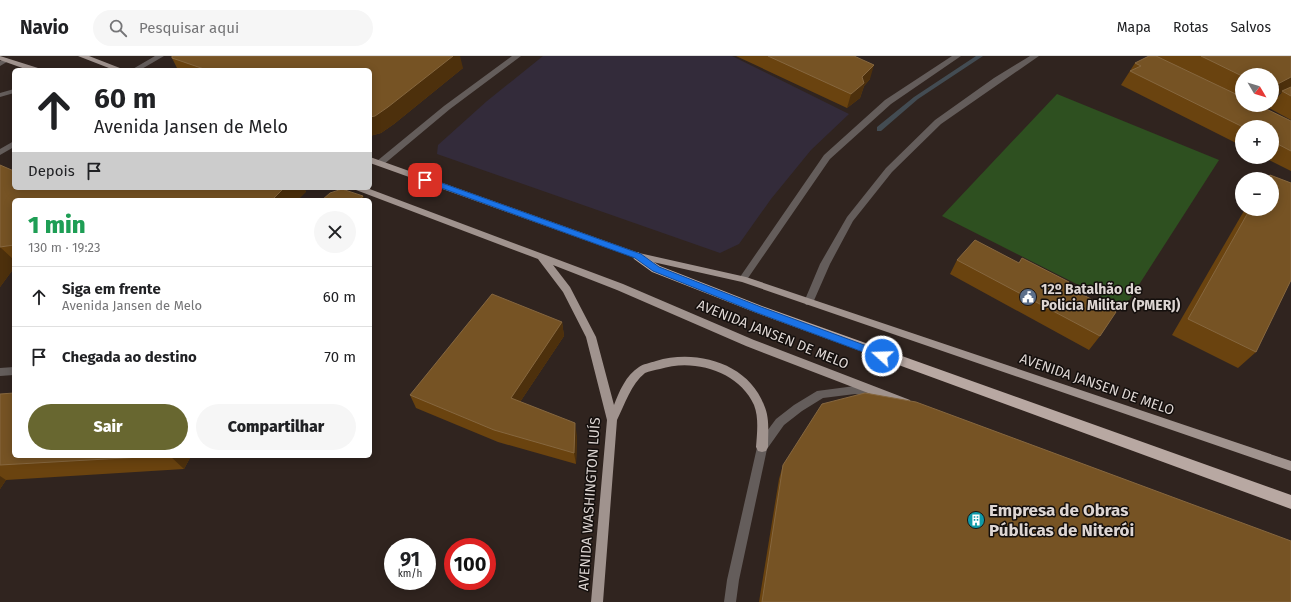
<!DOCTYPE html>
<html lang="pt">
<head>
<meta charset="utf-8">
<style>
	body { margin:0; font-family:"Fira Sans",sans-serif; background:#f6f6f6; color:#202124; height:100vh; display:flex; flex-direction:column; font-size:15px; white-space:nowrap }
	* { box-sizing:border-box; margin:0 }
	p { font-size:13px; color:#757577 }
	.icon { flex:none; width:22px; height:22px; fill:none; stroke:currentColor; stroke-width:2; stroke-linecap:round; stroke-linejoin:round }
	.map { position:relative; flex:1; overflow:hidden }
	.details { position:absolute; left:12px; top:142px; width:360px; height:260px; display:flex; flex-direction:column; background:#fff; border-radius:6px; box-shadow:0 2px 10px #0003 }
	.details>* { flex:none }
	.hud { position:absolute; left:12px; top:12px; width:360px; height:122px; border-radius:6px; box-shadow:0 2px 10px #0003; background:#fff; color:#202124; overflow:hidden }
	.needle { width:26px; rotate:128deg }
	.buttons { position:absolute; left:1235px; top:12px; display:grid; gap:8px }
	.buttons a { display:grid; place-items:center; width:44px; height:44px; border-radius:50%; background:#fff; box-shadow:0 2px 10px #0003; font-size:20px }
	.speed { position:absolute; left:384px; top:482px; display:flex; gap:8px; font-size:20px; font-weight:700; text-align:center }
	.speed>* { display:grid; place-content:center; width:52px; height:52px; border-radius:50%; background:#fff; box-shadow:0 2px 10px #0003; line-height:1 }
	.speed small { font-size:10px; font-weight:400 }
	.speed .limit { border:6px solid #d22; background:#fff; color:#111 }
	.pin { position:absolute; display:grid; place-items:center; width:34px; height:34px; color:#fff; margin:-17px; border-radius:8px; box-shadow:0 2px 6px #0006 }
	.me { position:absolute; width:44px; margin:-22px; rotate:290deg; stroke-linejoin:round; filter:drop-shadow(0 0 3px #0008) }
	.turn { display:flex; align-items:center; gap:14px; height:84px; padding:0 16px; font-size:18px }
	.turn .icon { width:52px; height:52px; stroke-width:2.5 }
	.turn b { display:block; font-size:28px; line-height:34px }
	.then { display:flex; align-items:center; height:38px; padding:0 16px; background:#0003; gap:8px; font-size:15px }
	.round { display:grid; place-items:center; flex:none; width:42px; height:42px; border-radius:21px; background:#f6f6f6 }
	.summary { display:flex; align-items:center; justify-content:space-between; height:68px; padding:0 16px }
	h1 { font-size:24px; font-weight:800; line-height:30px; color:#1e9e55 }
	.action { display:flex; gap:8px; margin-top:auto; padding:8px 16px }
	.action a { flex:1; height:46px; border-radius:24px; background:#686730; color:#fff; font-size:16px; font-weight:800; line-height:46px; text-align:center }
	.action a+a { background:#f6f6f6; color:#202124 }
	ul { padding:0; list-style:none }
	li { display:flex; align-items:center; gap:12px; height:60px; padding:0 16px; border-top:1px solid #e0e0e0 }
	li div { flex:1 }
	li b { display:block; font-size:15px }
	li em { font-style:normal }
	header { display:flex; align-items:center; gap:24px; box-sizing:border-box; height:56px; padding:0 20px; background:#fff; border-bottom:1px solid #e0e0e0 }
	header strong { font-size:19px }
	nav { display:flex; gap:22px; margin-inline-start:auto; font-size:14px }
	.search { width:280px; height:36px; background:#f6f6f6; display:flex; align-items:center; gap:10px; box-sizing:border-box; padding:0 14px; border-radius:22px; color:#757577; font-size:15px }
	.map>svg:first-child { display:block }
	.education { fill:#332b3a }
	.green { fill:#2e5020 }
	.lines { fill:none; stroke-linecap:round; stroke-linejoin:round }
	.stream { fill:#434c53; fill-rule:evenodd }
	.service { fill:#645d5b; fill-rule:evenodd }
	.minor { fill:#645d5b; fill-rule:evenodd }
	.tertiary { fill:#645d5b; fill-rule:evenodd }
	.primary { fill:#a0938e; fill-rule:evenodd }
	.motorway { fill:#b8a8a2; fill-rule:evenodd }
	.wall { fill:#6a430f }
	.shaded-wall { fill:#4d300c }
	.building { fill:#765324; stroke:#86673f }
	.route { fill:#1a73e8; stroke:#114b97 }
	.labels { text-anchor:middle; stroke-width:3; stroke-linejoin:round; paint-order:stroke }
	.poi-label { font-size:14px; font-weight:bold; fill:#ded6d3; stroke:#140f0d; text-anchor:start }
	.street-label { font-size:14px; fill:#ded6d3; stroke:#140f0d }
	.near-poi-label { font-size:17px; font-weight:bold; fill:#ded6d3; stroke:#140f0d; text-anchor:start }
</style>
</head>
<body>
<header>
<strong>Navio</strong>
<div class="search"><svg class="icon" aria-label="search" viewBox="0 0 24 24"><circle cx="10" cy="10" r="6"/><path d="M15 15l6 6"/></svg>Pesquisar aqui</div>
<nav><a>Mapa</a><a>Rotas</a><a>Salvos</a></nav>
</header>
<div class="map">
<svg width="1291" height="546" viewBox="0 0 1291 546">
	<rect width="100%" height="100%" fill="#30241f"/>
	<!-- education -->
	<path class="education" d="M543,0H732L849,58L811,94L771,143L739,188L720,197L437,98L438,89L487,45Z"/>
	<!-- green -->
	<path class="green" d="M1057,38L1219,104L1124,252L942,160Z"/>
	<g class="lines">
		<!-- stream -->
		<path class="stream" d="M976,0H983L918,43L881,75H877V71L914,41Z"/>
		<!-- service -->
		<path class="service" d="M6,2L10,4L0,10V5Z
			M14,33V37L0,41V37Z
			M14,85V91L0,99V93Z"/>
		<!-- minor -->
		<path class="minor" d="M155,0H164L140,14H131Z
			M14,311V319L0,320V312Z"/>
		<!-- tertiary -->
		<path class="tertiary" d="M512,0H521L450,53L383,109H377V105L444,50Z
			M952,0H961L891,48L830,103L746,225H740L738,223L740,221L824,99L885,44Z
			M1030,0H1039L941,68L892,116L853,165L830,208L812,249H806L804,246L820,208L847,161L886,112L935,64L994,22Z
			M855,330L880,334L881,337L880,340L876,342L855,338L823,342L802,355L784,369L767,393L739,524L736,546H724L727,524L758,387L776,363L794,349L817,335Z"/>
		<!-- primary -->
		<path class="primary" d="M0,0L38,12L39,14H28L0,4Z
			M78,0H89L125,14H114Z
			M370,101L639,197L746,221L1291,405V415L742,226L635,202L370,107Z
			M355,132H367L623,228L754,284L910,344L911,347L910,350L906,352L902,350L746,290L617,234L553,209L570,231L596,281L614,349C619,336 626,319 639,311C643,308 650,307 656,305C696,293 748,307 764,349C770,362 768,377 768,391L766,395L762,396L758,395L756,391C757,377 759,362 754,349C739,315 693,302 660,313C655,314 649,315 645,317C631,328 625,348 617,364L603,546H591L607,364L586,281L563,236L538,203L356,134Z"/>
		<!-- motorway -->
		<path class="motorway" d="M638,196L660,210L762,250L1291,439V453L754,256L652,216L634,203L632,200L634,197Z"/>
	</g>
	<!-- wall -->
	<path class="wall" d="M736,0H854L870,23L864,30L860,42L847,52Z
		M1156,0H1291V64L1269,52L1271,49H1272V48L1282,36L1272,41V19H1242V49L1291,65V115L1263,101H1272V71H1242V90L1121,29L1135,7Z
		M172,2L463,12L394,68L381,77L370,80V14H178Z
		M0,109L14,132H304L306,136L14,144V212L0,231Z
		M1270,119L1291,127V224L1256,296L1238,312L1172,279L1245,153H1272V123H1266Z
		M957,204L1066,230L1100,280L1089,294L950,218Z
		M562,266L564,280L520,346L577,380L576,408L498,386L416,352L410,339Z
		M0,338L14,400H191L184,413L6,424L0,433Z
		M783,409L1291,546H759L779,423Z"/>
	<!-- shaded-wall -->
	<path class="shaded-wall" d="M453,0H460L463,12L394,68L381,77L370,80V61Z
		M874,9L870,23L864,30L860,42L847,52L851,38L862,21Z
		M1291,21V31L1272,41V31Z
		M284,132H304L306,136L298,144H272Z
		M363,140L365,144H360Z
		M0,191L14,204V212L0,231Z
		M562,266L564,280L514,355L511,342Z
		M575,367L577,380L576,408L574,397Z
		M170,400H191L184,413Z
		M0,420L6,424L0,433Z"/>
	<!-- building -->
	<path class="building" d="M172,0H453L388,51L375,60L370,61V14H207L172,2Z
		M768,0H854L874,9L862,21L864,27L851,38Z
		M1149,0H1156L1242,41V49H1258L1291,65V95L1272,85V71H1243L1130,15L1141,10L1135,7Z
		M1201,0H1291V21L1272,31V19H1242V20Z
		M1291,31V40L1282,35Z
		M0,109L14,115V132H284L272,144H14V189L0,191Z
		M1270,119L1291,127V224L1256,296L1188,263L1250,153H1272V123H1268Z
		M342,133L363,140L360,144H322L330,137Z
		M975,184L1019,207L1022,202L1069,226L1066,230L1116,256L1100,280L957,204Z
		M492,238L562,266L511,342L575,367L574,397L494,374L410,339Z
		M14,337V400H159L0,409V338Z
		M865,337L916,346L1291,485V546H762L783,409L822,348Z"/>
	<!-- route -->
	<path class="route" d="M425,121L641,198L659,211L761,251L886,297L887,300L886,302L882,303L755,256L653,215L635,202L422,125L421,124Z"/>
	<!-- icons -->
	<defs>
		<g id="civic-disc" transform="scale(0.9)"><circle r="9.5" fill="#5c6f8a" stroke="#140f0d"/><path d="M-.6-6.5H3V-4.5H.6V-3L4-1V1h2V6H-6V1h2V-1L-.6-3ZM-1.2 2.5V6h2.4V2.5Z" fill="#fff"/></g>
		<g id="building-disc" transform="scale(0.9)"><circle r="9.5" fill="#0f9aa8" stroke="#140f0d"/><path d="M-4-6H4V6H1V3H-1V6H-4ZM-2.5-4.3h1.7v1.8h-1.7ZM.8-4.3h1.7v1.8H.8ZM-2.5-1h1.7V.8h-1.7ZM.8-1h1.7V.8H.8Z" fill="#fff"/></g>
	</defs>
	<g fill-rule="evenodd">
		<use href="#civic-disc" x="1028" y="241"/>
		<use href="#building-disc" x="976" y="464"/>
	</g>
	<g class="labels">
		<!-- poi labels -->
		<g class="poi-label">
			<text x="1041" y="238">12º Batalhão de<tspan x="1041" dy="16">Policia Militar (PMERJ)</tspan></text>
		</g>
		<!-- street labels -->
		<g class="street-label">
			<text transform="translate(773 278) rotate(22)" y="5">AVENIDA JANSEN DE MELO</text>
			<text transform="translate(1097 328) rotate(19)" y="5">AVENIDA JANSEN DE MELO</text>
			<text transform="translate(589 448) rotate(-86)" y="5">AVENIDA WASHINGTON LUÍS</text>
		</g>
		<!-- near-poi labels -->
		<g class="near-poi-label">
			<text x="989" y="460">Empresa de Obras<tspan x="989" dy="20">Públicas de Niterói</tspan></text>
		</g>
	</g>
</svg>
<div class="buttons">
<a><svg class="needle" viewBox="-14 -14 28 28"><path d="M0-13l5 13h-10z" fill="#e53935"/><path d="M0 13l5-13h-10z" fill="#757577"/></svg></a>
<a>+</a>
<a>−</a>
</div>
<div class="speed"><div>91<small>km/h</small></div><div class="limit">100</div></div>
<div class="pin" style="left:425px;top:124px;background:#d93025"><svg class="icon" aria-label="arrive" viewBox="0 0 24 24"><path d="M6 21V4h12l-3 4 3 4H6"/></svg></div>
<svg class="me" style="left:882px;top:300px" viewBox="-20 -20 40 40"><circle r="17" fill="#1a73e8" stroke="#fff" stroke-width="3"/><path d="M0-11L8 9 0 5-8 9z" fill="#fff"/></svg>
<div class="hud">
<div class="turn"><svg class="icon" aria-label="ahead" viewBox="0 0 24 24"><path d="M12 20V5M6 11l6-6 6 6"/></svg><div><b>60 m</b>Avenida Jansen de Melo</div></div>
<div class="then">Depois<svg class="icon" aria-label="arrive" viewBox="0 0 24 24"><path d="M6 21V4h12l-3 4 3 4H6"/></svg></div>
</div>
<section class="details">
<div class="summary"><div><h1>1 min</h1><p>130 m · 19:23</p></div><a class="round"><svg class="icon" aria-label="close" viewBox="0 0 24 24"><path d="M6 6l12 12M18 6L6 18"/></svg></a></div>
<ul>
<li><svg class="icon" aria-label="ahead" viewBox="0 0 24 24"><path d="M12 20V5M6 11l6-6 6 6"/></svg><div><b>Siga em frente</b><p>Avenida Jansen de Melo</p></div><em>60 m</em></li>
<li><svg class="icon" aria-label="arrive" viewBox="0 0 24 24"><path d="M6 21V4h12l-3 4 3 4H6"/></svg><div><b>Chegada ao destino</b></div><em>70 m</em></li>
</ul>
<div class="action"><a>Sair</a><a>Compartilhar</a></div>
</section>
</div>
</body>
</html>
